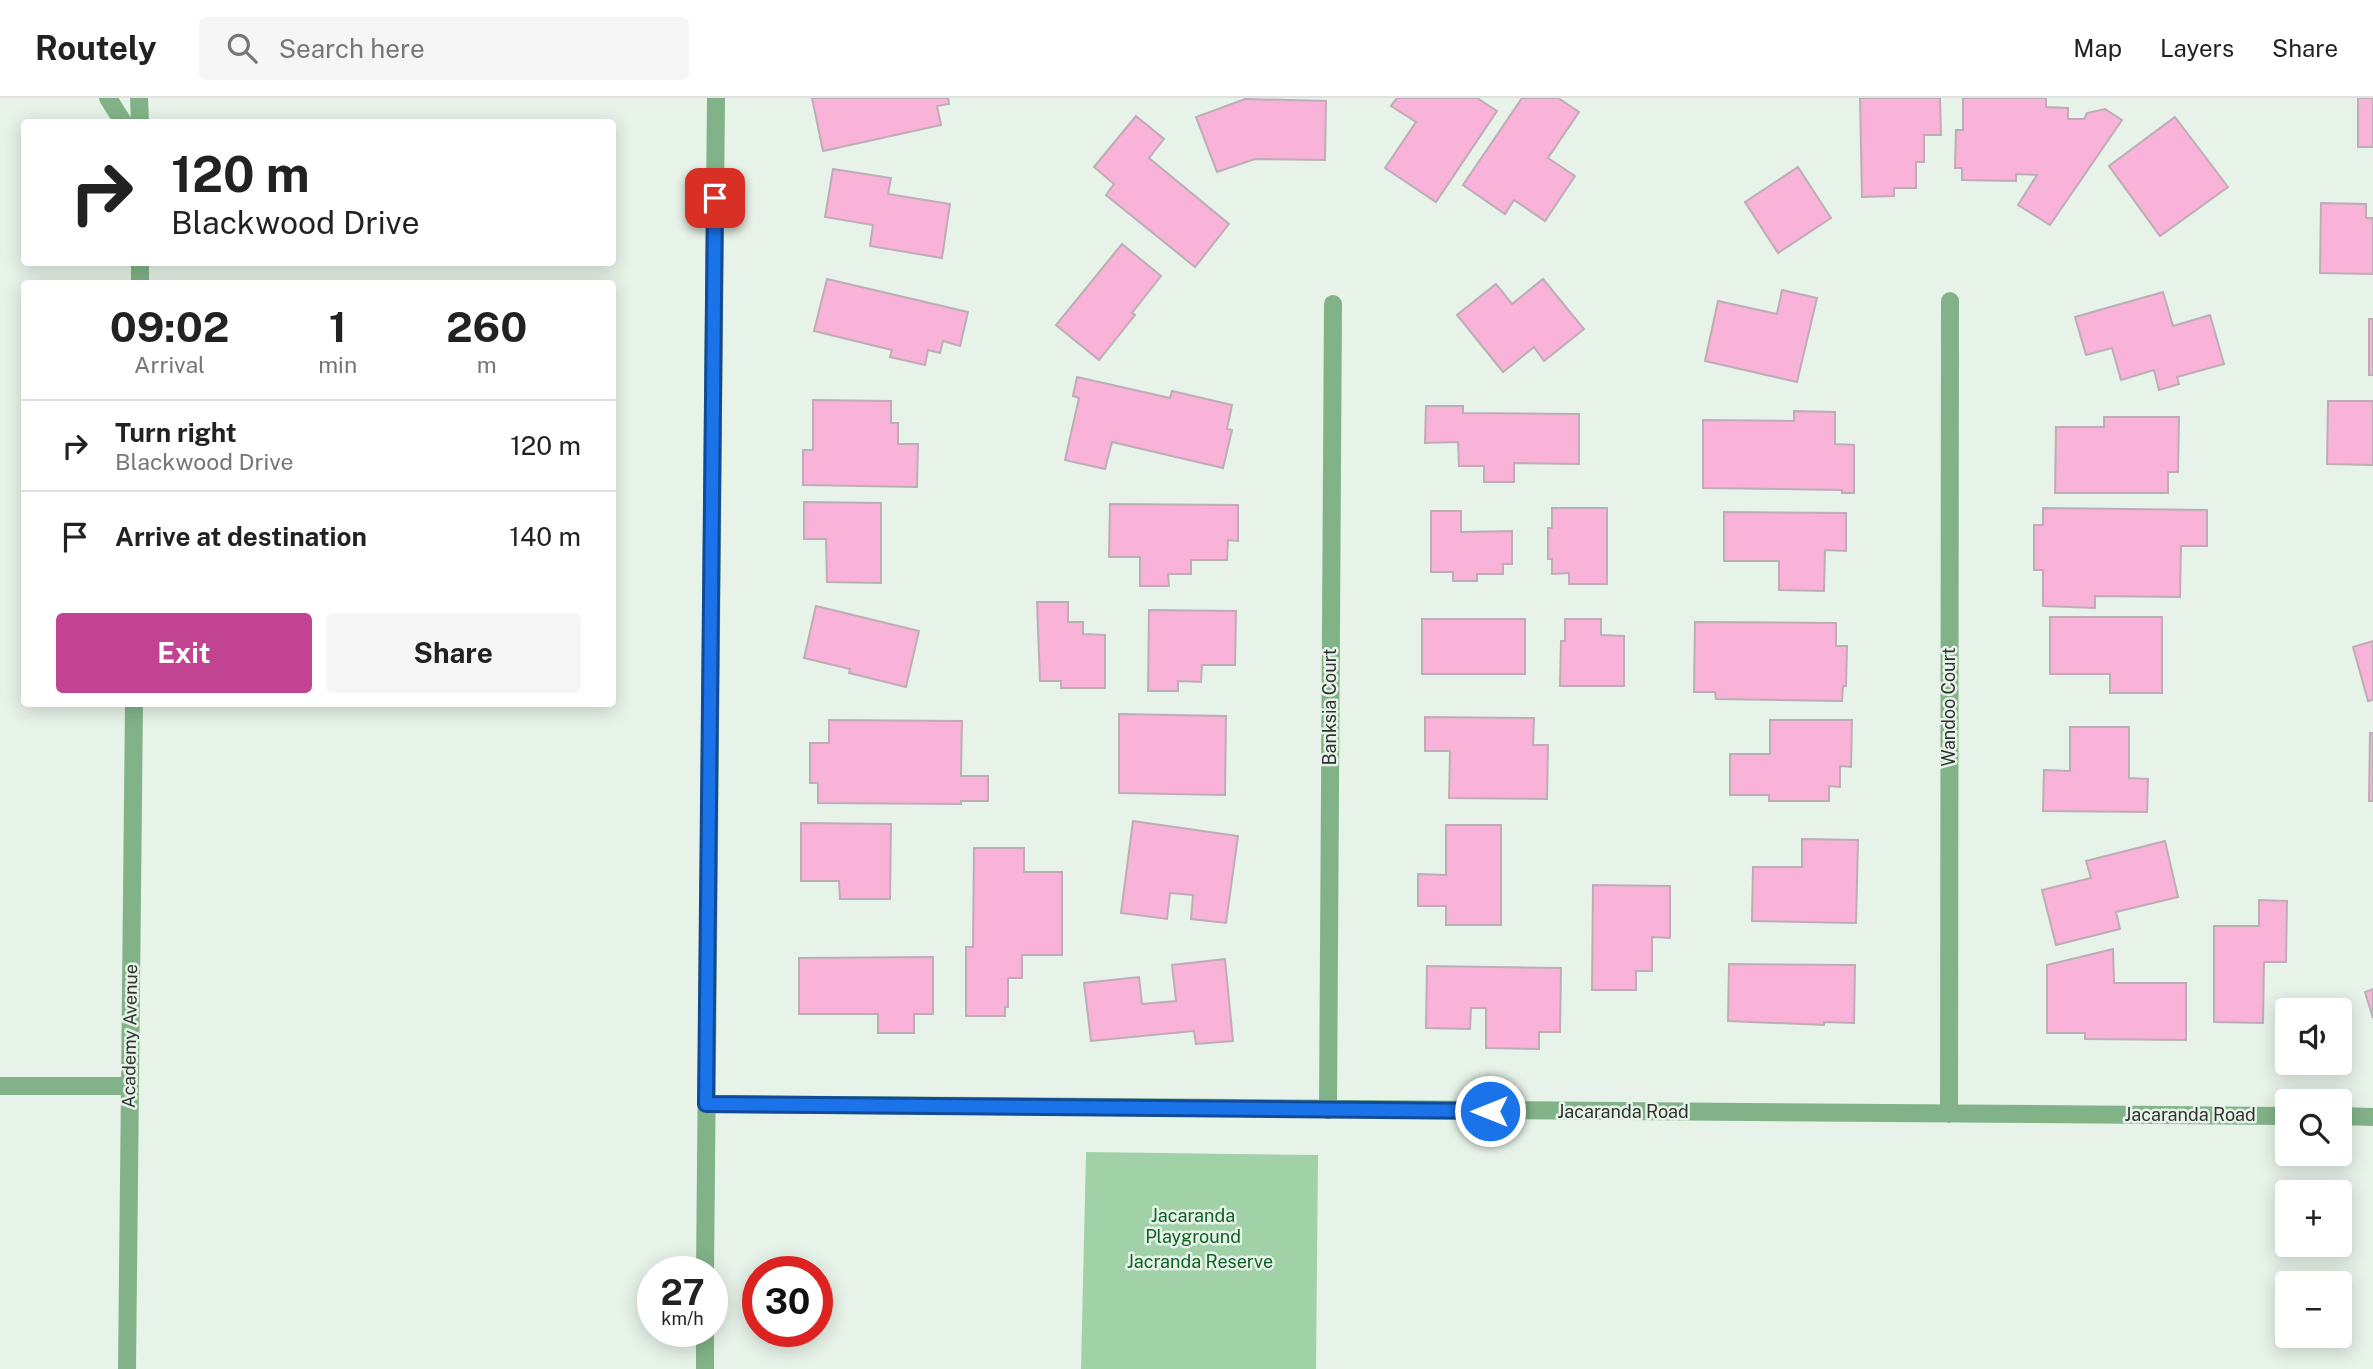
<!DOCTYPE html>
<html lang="en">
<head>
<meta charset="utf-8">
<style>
	body { margin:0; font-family:"Public Sans",sans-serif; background:#f6f6f6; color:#222; height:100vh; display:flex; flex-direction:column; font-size:26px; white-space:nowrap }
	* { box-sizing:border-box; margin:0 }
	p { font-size:23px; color:#767676 }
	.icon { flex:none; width:38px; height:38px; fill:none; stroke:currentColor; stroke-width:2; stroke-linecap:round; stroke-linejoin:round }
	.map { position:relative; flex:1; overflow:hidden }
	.sheet { position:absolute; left:21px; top:182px; width:595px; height:427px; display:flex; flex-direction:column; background:#fff; border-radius:7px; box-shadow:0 4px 18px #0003 }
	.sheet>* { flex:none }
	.hud { position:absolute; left:21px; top:21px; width:595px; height:147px; border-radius:7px; box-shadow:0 4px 18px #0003; background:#fff; color:#222; overflow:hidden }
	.buttons { position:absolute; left:2275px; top:900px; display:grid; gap:14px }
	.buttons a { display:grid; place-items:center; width:77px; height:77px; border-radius:7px; background:#fff; box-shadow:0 4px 18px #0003; font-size:35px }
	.speed { position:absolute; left:637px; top:1158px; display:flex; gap:14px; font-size:35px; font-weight:700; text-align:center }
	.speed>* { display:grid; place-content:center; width:91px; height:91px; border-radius:50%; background:#fff; box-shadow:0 4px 18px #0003; line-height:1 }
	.speed small { font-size:18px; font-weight:400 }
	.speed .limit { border:10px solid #d22; background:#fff; color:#111 }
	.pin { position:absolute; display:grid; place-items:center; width:60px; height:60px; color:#fff; margin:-30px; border-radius:14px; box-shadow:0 4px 10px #0006 }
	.me { position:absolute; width:77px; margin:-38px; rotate:270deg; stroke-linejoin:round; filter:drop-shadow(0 0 5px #0008) }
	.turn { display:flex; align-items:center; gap:24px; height:147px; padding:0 35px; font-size:32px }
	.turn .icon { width:91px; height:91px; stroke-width:2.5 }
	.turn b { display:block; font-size:49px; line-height:60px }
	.eta { display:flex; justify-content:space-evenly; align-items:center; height:119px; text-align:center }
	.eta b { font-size:42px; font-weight:700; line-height:49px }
	.action { display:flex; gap:14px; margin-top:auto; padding:14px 35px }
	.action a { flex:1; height:80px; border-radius:7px; background:#c14391; color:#fff; font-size:28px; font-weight:700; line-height:80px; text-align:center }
	.action a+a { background:#f6f6f6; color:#222 }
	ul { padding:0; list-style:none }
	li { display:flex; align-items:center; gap:21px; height:91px; padding:0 35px; border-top:2px solid #e0e0e0 }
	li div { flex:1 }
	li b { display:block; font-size:26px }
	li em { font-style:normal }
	header { display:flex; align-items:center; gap:42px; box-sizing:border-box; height:98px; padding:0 35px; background:#fff; border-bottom:2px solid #e0e0e0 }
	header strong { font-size:33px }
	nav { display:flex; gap:38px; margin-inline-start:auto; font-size:24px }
	.search { width:490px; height:63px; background:#f6f6f6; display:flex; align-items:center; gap:18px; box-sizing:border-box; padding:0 24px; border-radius:7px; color:#767676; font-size:26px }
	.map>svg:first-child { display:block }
	.green { fill:#a1d1a6 }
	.building { fill:#f9b2d8; stroke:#bdaeb5; stroke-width:2 }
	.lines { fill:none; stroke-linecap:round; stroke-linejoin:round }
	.street { stroke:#82b388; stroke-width:18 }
	.route-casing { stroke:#114b97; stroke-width:18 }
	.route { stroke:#1a73e8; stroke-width:12 }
	.labels { text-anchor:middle; stroke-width:5; stroke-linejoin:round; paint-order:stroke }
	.street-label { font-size:18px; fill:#2e322e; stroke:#e7f3e8 }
	.park-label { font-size:18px; fill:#0d6024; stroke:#e7f3e8 }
</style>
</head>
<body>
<header>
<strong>Routely</strong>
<div class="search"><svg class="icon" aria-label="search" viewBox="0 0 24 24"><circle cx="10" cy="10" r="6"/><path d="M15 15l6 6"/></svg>Search here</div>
<nav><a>Map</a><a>Layers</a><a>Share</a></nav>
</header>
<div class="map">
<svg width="2373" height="1271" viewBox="0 0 2373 1271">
	<rect width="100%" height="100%" fill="#e7f3e8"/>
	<!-- green -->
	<path class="green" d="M1086,1054L1318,1057L1316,1271H1081Z"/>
	<!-- building -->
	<path class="building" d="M812,0H948L949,6L937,8L941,27L823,53Z
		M1397,0H1477L1497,13L1436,104L1385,70L1416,24L1391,8Z
		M1522,0H1558L1579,14L1548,60L1575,78L1545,123L1514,102L1505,116L1463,87Z
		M1860,0H1940L1941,37H1924V64H1916V90H1894V98L1862,99Z
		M1963,0H2046V9L2068,10V21H2084L2087,15L2105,11L2122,22L2050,127L2018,107L2037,77L2016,76V83L1962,82V70H1955L1956,32H1963Z
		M2358,0H2373V49H2358Z
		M1245,1L1326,3L1325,62L1255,61L1217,74L1196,19Z
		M1136,18L1164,41L1149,60L1229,126L1195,169L1106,97L1114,86L1094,69Z
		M2175,19L2228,89L2160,138L2109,68Z
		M1798,69L1831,120L1778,155L1745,104Z
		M833,71L891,80L888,96L950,106L942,160L870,148L873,127L825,119Z
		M2321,105L2366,106V120H2373V176L2320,175Z
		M1122,146L1161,178L1132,215L1135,217L1099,262L1056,227Z
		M827,181L968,214L960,248L943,243L940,255L928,252L925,267L890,259L892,252L814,233Z
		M1543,181L1584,231L1544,263L1534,249L1503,274L1457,217L1496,186L1512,206Z
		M1782,192L1817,200L1797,284L1705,263L1718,203L1777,216Z
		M2163,194L2173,228L2210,217L2224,266L2177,279L2179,286L2159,292L2154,272L2121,282L2112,250L2086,257L2075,219Z
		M2369,221H2373V277H2369Z
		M1077,279L1170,300L1172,293L1232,307L1227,331L1232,332L1223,370L1112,344L1105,371L1065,362L1079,300L1073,298Z
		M813,302L891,303V325H898V346H918L917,389L803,387V352H813Z
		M2328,303H2373V367L2327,366Z
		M1426,308H1463V315L1579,316V366L1514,365V384H1484V368H1459L1458,344L1425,345Z
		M1794,313L1835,314V346L1854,347V395H1842V392L1703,390V322L1794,323Z
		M2104,319H2179L2178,374H2168V395H2055L2056,329H2104Z
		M804,404L881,405V485L827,484L826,441H804Z
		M1110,406L1238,407V443L1228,442L1227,462H1191V476H1168L1169,488H1140V459H1109Z
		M1552,410H1607V486H1569V475L1552,476V461H1548V430H1552Z
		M2043,410L2207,412V448H2181L2180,499L2095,498V510L2043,508V472H2034V427H2043Z
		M1431,413H1461V434L1512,433V466H1503V476H1477V483H1453V474H1431Z
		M1724,414L1846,415V453L1825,452L1824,493L1779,492V463H1724Z
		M1037,504H1068V524H1083V536L1105,537V590H1061V583H1040Z
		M816,508L919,533L906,589L849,575L850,571L804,560Z
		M1149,512L1236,513L1235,567H1202L1201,584L1178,583V593H1148Z
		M2050,519H2162V595H2110V576H2050Z
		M1422,521H1525V576H1422Z
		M1565,521H1601V537L1624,538V588H1560L1561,543H1565Z
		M1695,524L1836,525V548H1847L1846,588H1843L1842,603L1716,601L1715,594H1694Z
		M2373,543V602L2368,603L2353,549Z
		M1119,616L1226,618L1225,697L1119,695Z
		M1425,619L1534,620L1533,647H1548L1547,701L1449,700L1450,653H1425Z
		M829,622L962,623L961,678H988V703H961V706L818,705V685H810V645H829Z
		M1770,622H1852L1851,669L1840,668V689L1829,688V703H1769V697H1730V656H1770Z
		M2070,629H2129V680L2148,681L2147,714L2043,713L2044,672L2070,673Z
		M2370,635H2373V703H2369Z
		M1133,723L1238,738L1226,825L1191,821L1193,797L1170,795L1167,821L1121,815Z
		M801,725L891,726L890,801H840L839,783H801Z
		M1446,727H1501V827H1446V808H1418V776L1446,777Z
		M1802,741L1858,742L1856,825L1752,823L1753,769H1802Z
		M2165,743L2178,799L2116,814L2120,831L2056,847L2042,792L2091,780L2086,763Z
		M974,750H1024V774H1062V857H1022V880H1008V909H1005V918H966V849H973Z
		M1593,787L1670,788V840L1652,839V873H1636V892H1592Z
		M2259,802L2287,803L2286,864H2264L2263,925L2214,924V828H2259Z
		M2113,851L2114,885H2186V942L2085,941V935H2047V867Z
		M933,859V916H914V935H878V916H799V860Z
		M1225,861L1233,943L1196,946L1194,933L1091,943L1084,885L1139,879L1142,906L1176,903L1172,867Z
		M1729,866L1855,867L1854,925L1824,924V927L1728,923Z
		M1427,868L1561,870L1560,934H1539V951L1486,950V910H1471L1470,931L1426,930Z
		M2373,891V920L2365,894Z"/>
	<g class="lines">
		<!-- street -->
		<path class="street" d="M108,0L123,24
			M139,0L140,24
			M140,186V164
			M0,988H129
			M706,1006L2287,1018
			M1328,1012L1333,206
			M1949,1016L1950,203
			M2340,1018L2373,1019
			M705,1174L716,0
			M127,1271L134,606
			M705,1271V1234"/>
	</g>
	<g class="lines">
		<!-- route casing -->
		<g class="route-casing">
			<path id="route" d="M715,100L706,1006L1490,1013"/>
		</g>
		<!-- route -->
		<use href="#route" class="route"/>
	</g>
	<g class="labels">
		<!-- street labels -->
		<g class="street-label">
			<text transform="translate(1330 609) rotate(-90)" y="6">Banksia Court</text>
			<text transform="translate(1949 609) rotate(-90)" y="6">Wandoo Court</text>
			<text transform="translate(130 938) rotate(-89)" y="6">Academy Avenue</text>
			<text x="1623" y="1020">Jacaranda Road</text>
			<text x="2190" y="1023">Jacaranda Road</text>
		</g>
		<!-- park labels -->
		<g class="park-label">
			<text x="1193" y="1124">Jacaranda<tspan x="1193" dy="21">Playground</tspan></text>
			<text x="1200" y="1170">Jacranda Reserve</text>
		</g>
	</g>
</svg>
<div class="buttons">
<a><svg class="icon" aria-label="sound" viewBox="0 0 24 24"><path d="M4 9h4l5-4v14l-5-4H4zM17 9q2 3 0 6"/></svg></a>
<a><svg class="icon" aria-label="search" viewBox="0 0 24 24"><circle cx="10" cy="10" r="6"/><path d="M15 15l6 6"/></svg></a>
<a>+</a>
<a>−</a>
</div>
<div class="speed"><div>27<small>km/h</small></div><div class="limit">30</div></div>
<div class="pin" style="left:715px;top:100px;background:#d93025"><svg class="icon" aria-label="arrive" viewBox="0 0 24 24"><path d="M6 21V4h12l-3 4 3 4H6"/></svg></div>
<svg class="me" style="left:1490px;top:1013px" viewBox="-20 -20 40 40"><circle r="17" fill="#1a73e8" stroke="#fff" stroke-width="3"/><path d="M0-11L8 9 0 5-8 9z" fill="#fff"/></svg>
<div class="hud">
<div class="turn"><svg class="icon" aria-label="right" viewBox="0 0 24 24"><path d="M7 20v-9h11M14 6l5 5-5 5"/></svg><div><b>120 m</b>Blackwood Drive</div></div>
</div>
<section class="sheet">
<div class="eta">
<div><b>09:02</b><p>Arrival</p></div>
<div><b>1</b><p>min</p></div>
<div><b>260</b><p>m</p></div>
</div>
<ul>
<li><svg class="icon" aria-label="right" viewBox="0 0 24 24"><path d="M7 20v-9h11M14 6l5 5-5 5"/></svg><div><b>Turn right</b><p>Blackwood Drive</p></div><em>120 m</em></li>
<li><svg class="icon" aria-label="arrive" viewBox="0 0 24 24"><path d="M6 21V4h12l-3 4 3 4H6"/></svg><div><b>Arrive at destination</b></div><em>140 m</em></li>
</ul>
<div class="action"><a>Exit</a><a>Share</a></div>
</section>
</div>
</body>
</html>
